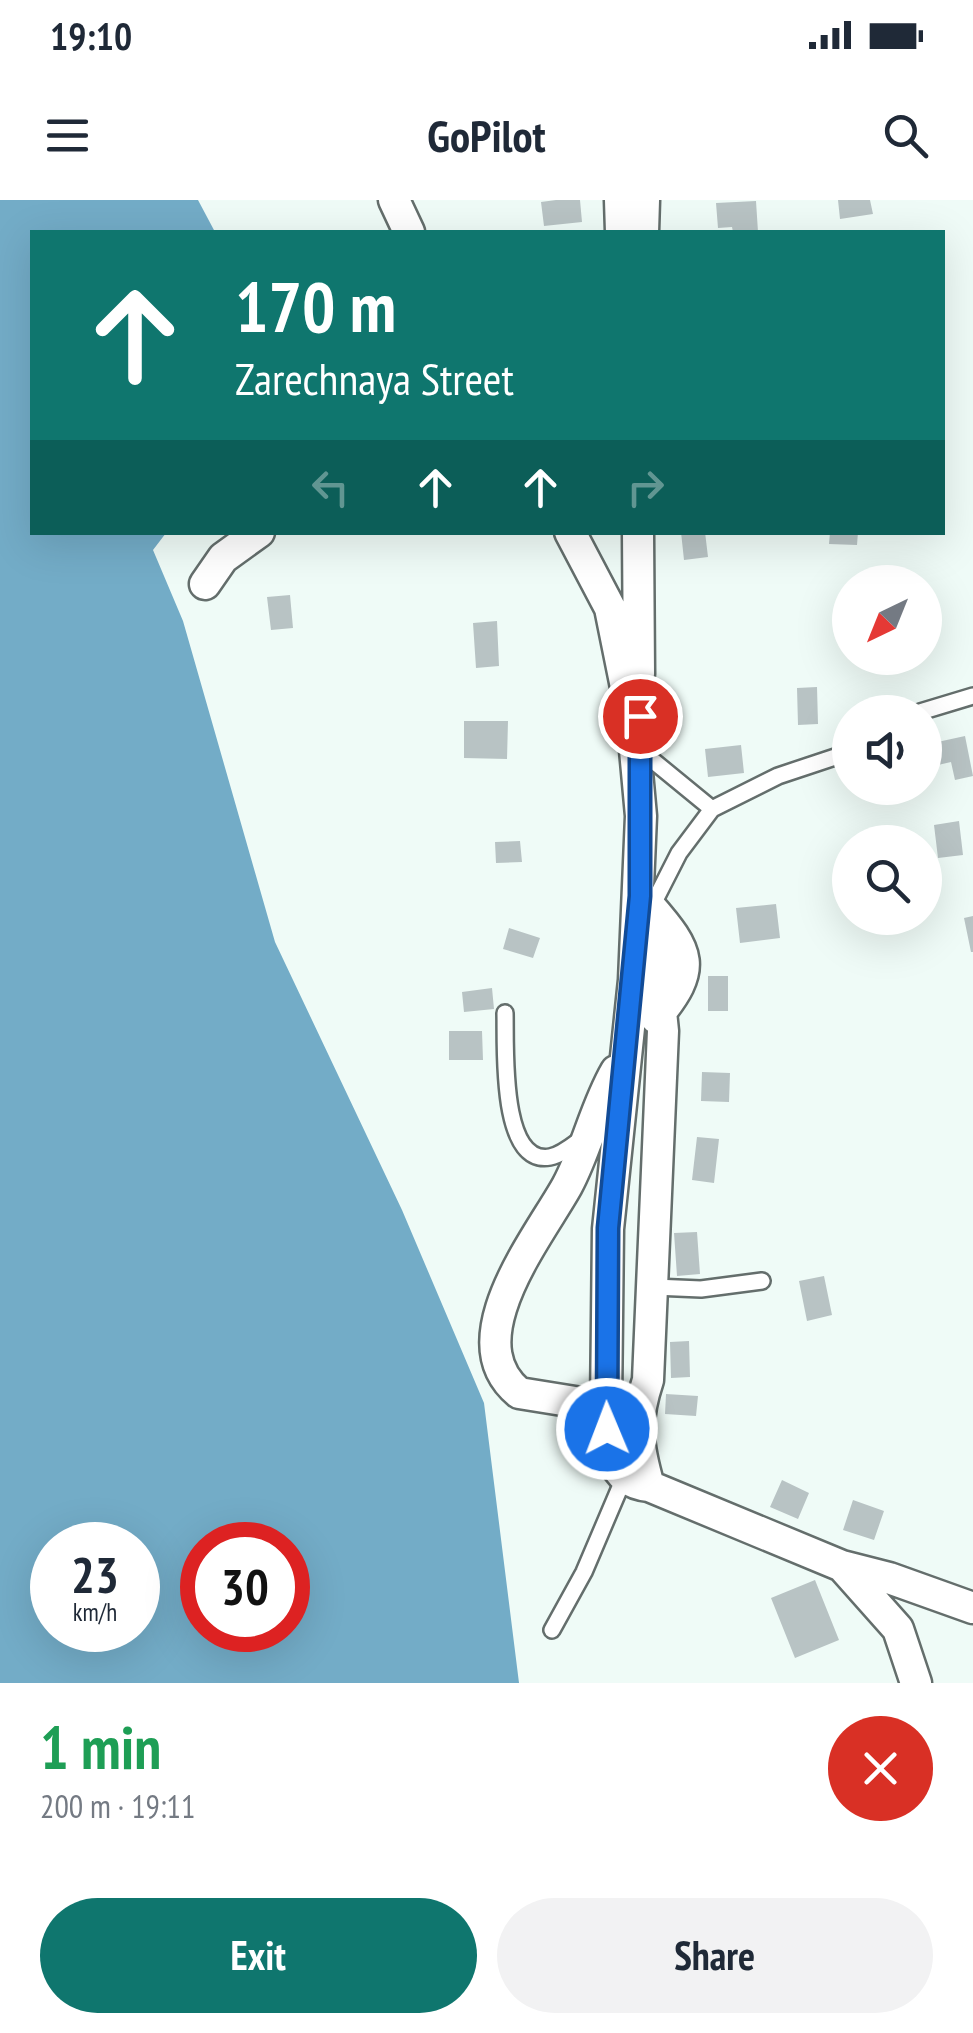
<!DOCTYPE html>
<html lang="en">
<head>
<meta charset="utf-8">
<style>
	body { margin:0; font-family:"PT Sans Narrow",sans-serif; background:#f2f2f3; color:#1f2937; height:100vh; display:flex; flex-direction:column; font-size:38px; white-space:nowrap }
	* { box-sizing:border-box; margin:0 }
	p { font-size:32px; color:#747a83 }
	.icon { flex:none; width:55px; height:55px; fill:none; stroke:currentColor; stroke-width:2; stroke-linecap:round; stroke-linejoin:round }
	.map { position:relative; height:1483px; overflow:hidden }
	.panel { display:flex; flex-direction:column; background:#fff; flex:1 }
	.panel>* { flex:none }
	.guide { position:absolute; left:30px; top:30px; width:915px; height:305px; border-radius:0px; box-shadow:0 10px 40px #0002; background:#0f766e; color:#fff; overflow:hidden }
	.needle { width:65px; rotate:223deg }
	.fabs { position:absolute; left:832px; top:365px; display:grid; gap:20px }
	.fabs a { display:grid; place-items:center; width:110px; height:110px; border-radius:50%; background:#fff; box-shadow:0 10px 40px #0002; font-size:50px }
	.speed { position:absolute; left:30px; top:1322px; display:flex; gap:20px; font-size:50px; font-weight:700; text-align:center }
	.speed>* { display:grid; place-content:center; width:130px; height:130px; border-radius:50%; background:#fff; box-shadow:0 10px 40px #0002; line-height:1 }
	.speed small { font-size:25px; font-weight:400 }
	.speed .limit { border:15px solid #d22; background:#fff; color:#111 }
	.pin { position:absolute; display:grid; place-items:center; width:85px; height:85px; color:#fff; margin:-42px; border:5px solid #fff; border-radius:50%; box-shadow:0 2px 10px #0007 }
	.me { position:absolute; width:110px; margin:-55px; rotate:359deg; stroke-linejoin:round; filter:drop-shadow(0 0 8px #0008) }
	.turn { display:flex; align-items:center; gap:35px; height:210px; padding:0 40px; font-size:45px }
	.turn .icon { width:130px; height:130px; stroke-width:2.5 }
	.turn b { display:block; font-size:70px; line-height:85px }
	.lanes { display:flex; align-items:center; height:95px; padding:0 40px; background:#0003; justify-content:center; gap:50px; direction:ltr }
	.lanes .off { opacity:.35 }
	.round { display:grid; place-items:center; flex:none; width:105px; height:105px; border-radius:52px; background:#f2f2f3 }
	.head { display:flex; align-items:center; justify-content:space-between; height:170px; padding:0 40px }
	h1 { font-size:60px; font-weight:700; line-height:75px; color:#1e9e55 }
	.primary-button { display:flex; gap:20px; margin-top:auto; padding:20px 40px }
	.primary-button a { flex:1; height:115px; border-radius:60px; background:#0f766e; color:#fff; font-size:40px; font-weight:700; line-height:115px; text-align:center }
	.primary-button a+a { background:#f2f2f3; color:#1f2937 }
	.status { display:flex; justify-content:space-between; align-items:center; height:70px; padding:0 50px; background:#fff; direction:ltr }
	.status svg { height:28px; fill:currentColor }
	header { display:flex; justify-content:space-between; align-items:center; height:130px; padding:0 40px; background:#fff; font-size:45px; font-weight:700 }
	.map>svg:first-child { display:block }
	.water { fill:#73acc7; fill-rule:evenodd }
	.building { fill:#b8c3c4 }
	.lines { fill:none; stroke-linecap:round; stroke-linejoin:round }
	.lane-casing { stroke:#646e6c; stroke-width:20 }
	.street-casing { stroke:#646e6c; stroke-width:35 }
	.lane { stroke:#fff; stroke-width:15 }
	.street { stroke:#fff; stroke-width:30 }
	.route-casing { stroke:#114b97; stroke-width:25 }
	.route { stroke:#1a73e8; stroke-width:18 }
</style>
</head>
<body>
<div class="status"><b>19:10</b><svg viewBox="0 0 49 12"><path d="M0 12V9h3v3zM5 12V6h3v6zM10 12V3h3v9zM15 12V0h3v12zM26 1h20v11H26zM47 4h2v5h-2z"/></svg></div>
<header><svg class="icon" aria-label="menu" viewBox="0 0 24 24"><path d="M4 6h16M4 12h16M4 18h16"/></svg>GoPilot<svg class="icon" aria-label="search" viewBox="0 0 24 24"><circle cx="10" cy="10" r="6"/><path d="M15 15l6 6"/></svg></header>
<div class="map">
<svg width="973" height="1483" viewBox="0 0 973 1483">
	<rect width="100%" height="100%" fill="#effbf7"/>
	<!-- water -->
	<path class="water" d="M0,0H198L215,32H32V332L166,333L153,350L183,421L275,742L402,1010L484,1203L519,1483H0ZM52,1345H138V1430H52ZM202,1345H288V1430H202Z"/>
	<!-- building -->
	<path class="building" d="M556,0H580L582,22L544,26L541,2Z
		M838,0H870L873,14L840,19Z
		M756,1L758,32H733L732,27L718,28L716,3Z
		M681,332H705L708,357L684,360Z
		M830,332H858L857,345L829,344Z
		M290,395L293,428L271,430L267,397Z
		M497,421L499,466L476,468L473,423Z
		M843,422H850V446L842,445Z
		M817,487L818,524L798,525L797,488Z
		M464,521H508L507,559L464,558Z
		M965,536L973,576L955,580L951,562L938,565L933,543Z
		M741,545L744,573L708,577L705,549Z
		M959,621L963,655L938,658L934,625Z
		M520,641L522,662L496,663L495,642Z
		M776,704L780,738L740,743L736,708Z
		M973,716V752H971L964,718Z
		M509,728L540,738L533,758L503,749Z
		M708,776H728V811H708Z
		M492,788L494,809L464,812L462,792Z
		M449,831H482L483,860H449Z
		M702,872L730,873L729,902L701,901Z
		M697,937L719,939L714,983L692,980Z
		M697,1032L700,1074L677,1076L674,1033Z
		M824,1076L832,1115L807,1121L799,1081Z
		M689,1141L690,1177L671,1178L670,1142Z
		M666,1194L698,1196L696,1216L665,1214Z
		M782,1280L809,1293L798,1319L770,1307Z
		M853,1300L884,1311L874,1340L843,1330Z
		M815,1380L839,1440L795,1458L771,1398Z"/>
	<g class="lines">
		<!-- lane casing -->
		<g class="lane-casing">
			<path id="lane" d="M920,512L973,496
				M640,550L712,609
				M651,708L679,653L712,609L778,576L850,552
				M505,813C506,844 499,966 550,957C562,955 574,944 584,937
				M654,1087L701,1089L762,1081
				M552,1430L584,1372L624,1278"/>
		</g>
		<!-- street casing -->
		<g class="street-casing">
			<path id="street" d="M394,0L409,32
				M620,0L621,32
				M643,32L644,0
				M570,332L610,408L632,517L641,616L634,780L608,1029L606,1207C607,1242 608,1282 649,1286L842,1366L889,1378L973,1408
				M638,332L639,474
				M205,384L223,358L259,332
				M649,705C690,752 698,768 656,818
				M606,1207L519,1193C455,1140 538,1038 567,986C587,949 595,907 616,871
				M649,1286C637,1244 634,1222 648,1180L663,831L652,725
				M842,1366L898,1429L916,1483"/>
		</g>
		<!-- lane -->
		<use href="#lane" class="lane"/>
		<!-- street -->
		<use href="#street" class="street"/>
	</g>
	<g class="lines">
		<!-- route casing -->
		<g class="route-casing">
			<path id="route" d="M607,1229L608,1028L640,696V516"/>
		</g>
		<!-- route -->
		<use href="#route" class="route"/>
	</g>
</svg>
<div class="fabs">
<a><svg class="needle" viewBox="-14 -14 28 28"><path d="M0-13l5 13h-10z" fill="#e53935"/><path d="M0 13l5-13h-10z" fill="#747a83"/></svg></a>
<a><svg class="icon" aria-label="sound" viewBox="0 0 24 24"><path d="M4 9h4l5-4v14l-5-4H4zM17 9q2 3 0 6"/></svg></a>
<a><svg class="icon" aria-label="search" viewBox="0 0 24 24"><circle cx="10" cy="10" r="6"/><path d="M15 15l6 6"/></svg></a>
</div>
<div class="speed"><div>23<small>km/h</small></div><div class="limit">30</div></div>
<div class="pin" style="left:640px;top:516px;background:#d93025"><svg class="icon" aria-label="arrive" viewBox="0 0 24 24"><path d="M6 21V4h12l-3 4 3 4H6"/></svg></div>
<svg class="me" style="left:607px;top:1229px" viewBox="-20 -20 40 40"><circle r="17" fill="#1a73e8" stroke="#fff" stroke-width="3"/><path d="M0-11L8 9 0 5-8 9z" fill="#fff"/></svg>
<div class="guide">
<div class="turn"><svg class="icon" aria-label="ahead" viewBox="0 0 24 24"><path d="M12 20V5M6 11l6-6 6 6"/></svg><div><b>170 m</b>Zarechnaya Street</div></div>
<div class="lanes"><svg class="icon off" aria-label="left" viewBox="0 0 24 24"><path d="M17 20v-9H6M10 6l-5 5 5 5"/></svg><svg class="icon" aria-label="ahead" viewBox="0 0 24 24"><path d="M12 20V5M6 11l6-6 6 6"/></svg><svg class="icon" aria-label="ahead" viewBox="0 0 24 24"><path d="M12 20V5M6 11l6-6 6 6"/></svg><svg class="icon off" aria-label="right" viewBox="0 0 24 24"><path d="M7 20v-9h11M14 6l5 5-5 5"/></svg></div>
</div>
</div>
<section class="panel">
<div class="head"><div><h1>1 min</h1><p>200 m · 19:11</p></div><a class="round" style="background:#d93025;color:#fff"><svg class="icon" aria-label="close" viewBox="0 0 24 24"><path d="M6 6l12 12M18 6L6 18"/></svg></a></div>
<div class="primary-button"><a>Exit</a><a>Share</a></div>
</section>
</body>
</html>
